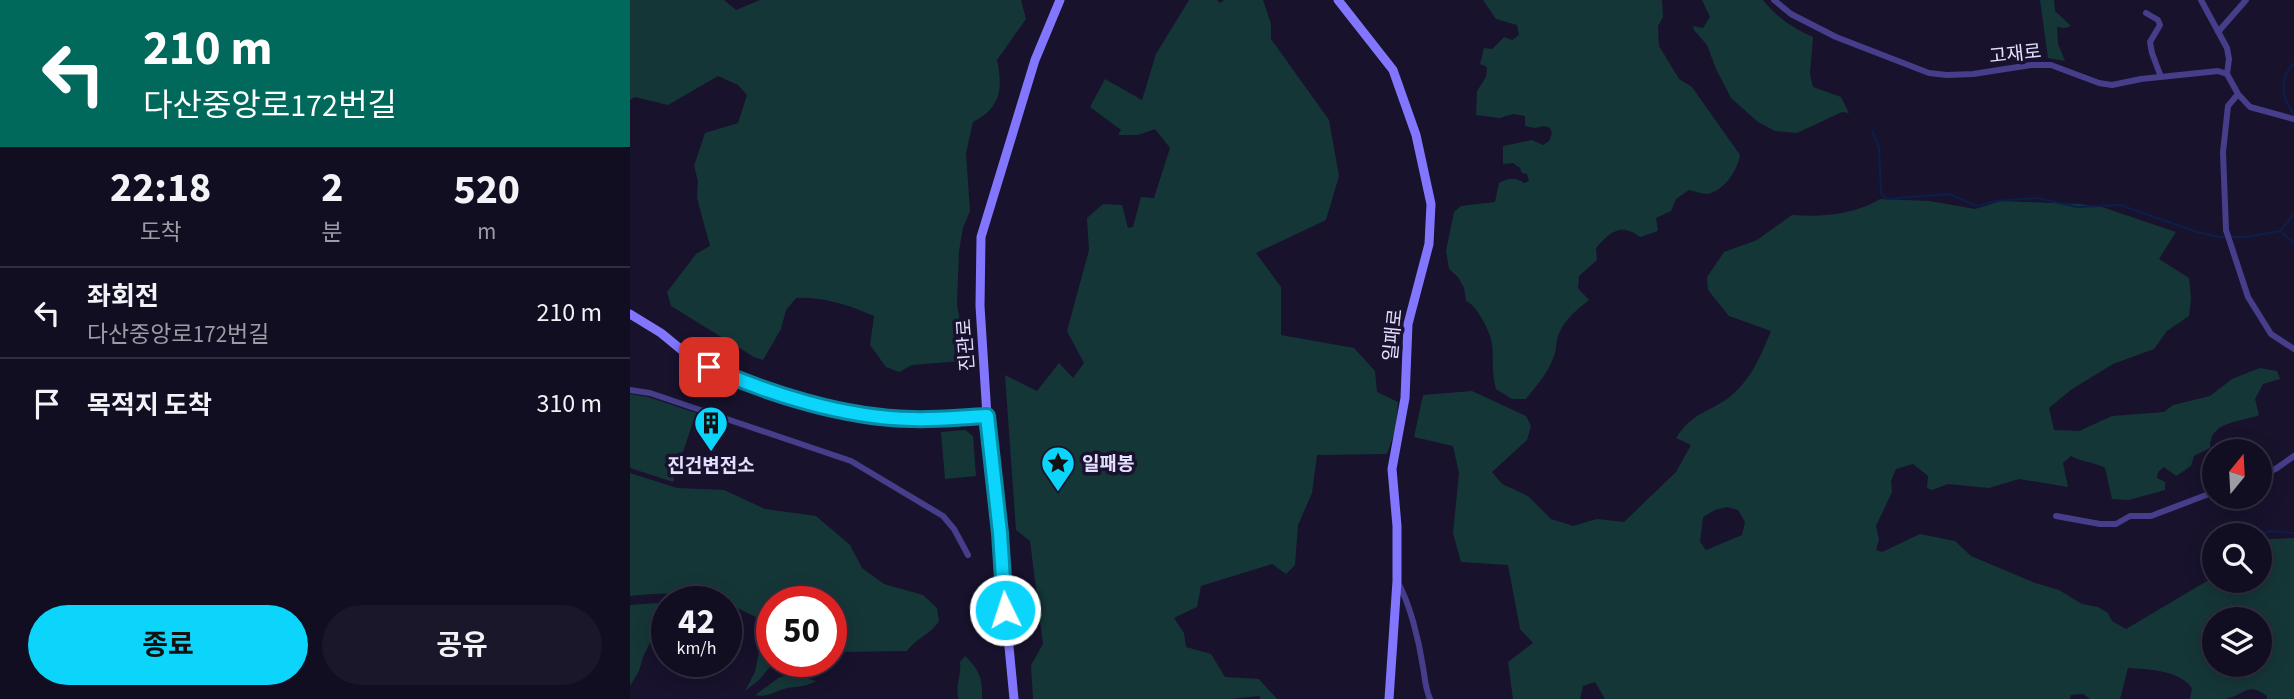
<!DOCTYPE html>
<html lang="ko">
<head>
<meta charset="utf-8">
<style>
	body { margin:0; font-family:"Source Sans 3","Noto Sans KR",sans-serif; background:#1b172a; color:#f1f3f6; height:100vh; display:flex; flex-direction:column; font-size:26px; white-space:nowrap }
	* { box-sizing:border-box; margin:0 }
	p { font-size:23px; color:#9c9ca5 }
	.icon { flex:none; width:38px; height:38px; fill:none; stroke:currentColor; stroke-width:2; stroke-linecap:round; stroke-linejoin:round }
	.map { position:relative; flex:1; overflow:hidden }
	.sheet { display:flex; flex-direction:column; background:#120e22; width:630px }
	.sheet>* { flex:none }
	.top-card { background:#00695c; color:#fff; overflow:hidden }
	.needle { width:46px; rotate:18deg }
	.buttons { position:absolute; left:1572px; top:439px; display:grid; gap:14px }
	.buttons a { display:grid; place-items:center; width:70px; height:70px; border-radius:50%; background:#120e22; box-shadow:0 4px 18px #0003,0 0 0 2px #312e40; font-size:35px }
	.speed { position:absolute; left:21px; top:586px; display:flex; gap:14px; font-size:35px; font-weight:700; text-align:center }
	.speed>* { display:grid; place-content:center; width:91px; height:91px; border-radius:50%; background:#120e22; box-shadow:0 4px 18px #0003,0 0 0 2px #312e40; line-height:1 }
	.speed small { font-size:18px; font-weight:400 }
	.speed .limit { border:10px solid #d22; background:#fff; color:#111 }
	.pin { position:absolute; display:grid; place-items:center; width:60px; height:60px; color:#fff; margin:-30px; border-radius:14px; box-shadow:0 4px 10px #0006 }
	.me { position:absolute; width:77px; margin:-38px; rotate:356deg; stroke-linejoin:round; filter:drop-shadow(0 0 5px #0008) }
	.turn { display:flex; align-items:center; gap:24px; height:147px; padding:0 28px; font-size:32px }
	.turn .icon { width:91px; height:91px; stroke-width:2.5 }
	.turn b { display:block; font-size:49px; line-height:60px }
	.eta { display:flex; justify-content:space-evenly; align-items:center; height:119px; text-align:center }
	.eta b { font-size:42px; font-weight:700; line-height:49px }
	.action { display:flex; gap:14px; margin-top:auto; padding:14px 28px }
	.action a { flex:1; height:80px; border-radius:42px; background:#0cd5fc; color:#111; font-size:28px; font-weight:700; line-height:80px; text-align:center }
	.action a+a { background:#1b172a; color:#f1f3f6 }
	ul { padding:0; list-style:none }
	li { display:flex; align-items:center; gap:21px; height:91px; padding:0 28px; border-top:2px solid #312e40 }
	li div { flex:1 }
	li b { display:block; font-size:26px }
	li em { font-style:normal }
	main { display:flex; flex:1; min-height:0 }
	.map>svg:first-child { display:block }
	.green { fill:#153637; fill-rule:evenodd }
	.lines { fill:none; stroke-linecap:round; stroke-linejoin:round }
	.stream { stroke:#0c1f4c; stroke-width:2 }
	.street { stroke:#463e8b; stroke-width:6 }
	.secondary { stroke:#8276fe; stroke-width:9 }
	.route-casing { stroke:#088aa4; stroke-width:18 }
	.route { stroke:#0cd5fc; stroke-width:12 }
	.labels { text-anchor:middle; stroke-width:7; stroke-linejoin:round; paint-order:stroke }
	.street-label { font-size:19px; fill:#e4deff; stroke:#18122d }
	.poi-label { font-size:19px; font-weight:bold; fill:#e4deff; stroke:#18122d; text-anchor:start }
</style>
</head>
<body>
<main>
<section class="sheet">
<div class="top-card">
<div class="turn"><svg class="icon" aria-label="left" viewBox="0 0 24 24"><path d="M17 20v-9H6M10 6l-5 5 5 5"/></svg><div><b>210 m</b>다산중앙로172번길</div></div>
</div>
<div class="eta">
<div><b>22:18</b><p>도착</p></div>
<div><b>2</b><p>분</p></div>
<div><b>520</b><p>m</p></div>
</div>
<ul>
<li><svg class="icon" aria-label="left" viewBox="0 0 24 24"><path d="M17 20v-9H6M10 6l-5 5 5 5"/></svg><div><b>좌회전</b><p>다산중앙로172번길</p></div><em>210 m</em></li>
<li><svg class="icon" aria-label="arrive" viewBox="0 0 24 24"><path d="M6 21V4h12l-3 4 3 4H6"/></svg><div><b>목적지 도착</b></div><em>310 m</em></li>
</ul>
<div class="action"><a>종료</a><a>공유</a></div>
</section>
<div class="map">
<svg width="1664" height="699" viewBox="0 0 1664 699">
	<rect width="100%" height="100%" fill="#18122d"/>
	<!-- green -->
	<path class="green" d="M0,0H94L106,10L130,0H391L396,19L367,60C373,88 371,108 343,122L336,153L340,211L333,228L329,251L327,305L335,349L331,361L282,365L269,372L256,367L240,345L244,316C219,305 192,296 166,298L156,310L151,329L133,360L124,357L41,306L37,292L66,254L80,246L67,198L68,181L64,166L75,133L108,123L117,95L108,85L88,76L38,105L5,97L0,100Z
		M559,0H587L590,3L594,0H633L641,24V39L699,120L709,176L696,220L626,253L651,287V335L724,348L745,371L747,392L768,402L766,428L757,454L687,455L682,493L668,525L665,565L656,574L642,564L571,586L567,607L544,618L554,633L556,647L581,654L595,677L629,679L647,699H631L629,696L600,699H403L401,665L413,644L400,541L386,530L375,375L407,391L429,363L443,378L454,363L437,331L459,250L457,218L473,204L492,205L498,228L503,227L511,197L524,198L540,148L525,129L508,135H488L491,130L460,107L475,79L512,100L526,54Z
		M853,0H1032L1033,17L1028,26L1029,46L1049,79L1062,87L1110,155C1108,170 1093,192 1077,194C1072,194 1064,191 1059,190L1046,199L1041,211L1026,218L1028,231L1010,237C990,222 980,233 966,248L967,260L949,276L948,288L959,300C945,311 932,322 927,339C926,345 926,351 924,356C918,373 907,385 896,399H882L866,389C861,370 864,361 862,344C861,333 846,304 836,301L834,288L828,277L819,269L816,251L824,212L831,206L865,202L869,183C878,178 886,177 894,183L899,181L897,174L892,173L890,168L883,163L873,164V146L902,140L913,145L919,141L922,133L920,128L914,126L905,128L895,126V116L883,114L870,118L846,115L847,91L856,77L857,67L850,64L854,48L862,49L874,37L882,40L889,35L887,25L866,19Z
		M1072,0H1133C1146,17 1163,28 1183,37L1180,74L1183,87L1211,97L1219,113L1212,112L1167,133L1145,131L1128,122L1101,98L1086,69L1077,45L1064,30L1063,26L1073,28L1080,17Z
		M1410,0H1424L1425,11L1441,26L1435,28L1427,27L1428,44L1435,61L1418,58Z
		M1250,199L1300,201L1345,209L1371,201L1450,204L1472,207L1546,232L1529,259L1559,278L1561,299L1559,316L1537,331L1524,349L1483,364L1442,389L1419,408L1424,430L1449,431L1482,416L1534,412L1543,405L1580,396L1602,379L1617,373L1630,368L1647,371L1650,379L1633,384L1625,399L1629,415C1610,423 1580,420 1580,448L1564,456L1561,466L1546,476L1534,467L1528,472L1527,478L1535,482V490L1499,500L1482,499L1475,468C1463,461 1453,463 1441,456L1433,463L1438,487L1389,479L1359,488L1318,484L1302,490L1297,488L1298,476L1283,464L1266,469L1261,481L1262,492L1246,526L1249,539L1246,550L1252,552L1290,534L1325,541L1341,556L1405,583L1429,590L1452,604L1468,607L1478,613L1482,621L1496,629L1577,581H1629V549L1639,539L1664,538V699H1637V696C1616,681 1616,695 1595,699C1584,699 1571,699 1560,699L1562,688C1549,670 1518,669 1498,668L1490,699H1460L1453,694L1441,695L1440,699H975L965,682L953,686L950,699H883L878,662L903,643L890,629L878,565L831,562L823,533L829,473L823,446L784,437L793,395L842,391L896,416L901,426L897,440L862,472L872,484L898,496L921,519L943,526L967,519L994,522L1046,472L1061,445L1046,438C1063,411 1080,413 1102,395C1122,378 1131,355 1141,331L1099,316L1078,290L1077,277L1094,252L1127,240L1162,215C1193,217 1223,215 1250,199ZM1097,507L1108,510L1115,522L1112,535L1076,550L1070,542L1073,517L1085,510ZM1584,620H1629V665H1584Z
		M0,394L18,397L66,413L43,482L0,468Z
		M335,430L343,436L346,476L315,479L311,432Z
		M0,473L47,488L94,490L135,509L186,516L220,545L232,568L254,584L293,595L307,608L309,621C298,637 287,637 277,651L211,652L201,648V602H142V623C124,618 108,607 92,601C65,591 28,593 0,596Z
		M27,603L30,606L26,622V631L13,657L9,671L0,686V605Z
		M136,640L142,641V662H144L129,680L115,691L125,672L130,647Z
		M335,656C350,670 353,680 352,699H329C324,688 332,675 330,662Z
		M164,674L186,681C177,687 168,686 158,688C146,690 138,698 125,695L150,677Z"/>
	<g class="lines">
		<!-- stream -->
		<path class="stream" d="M1664,63C1649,78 1651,98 1664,114
			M1242,131L1249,147L1251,193L1257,199L1319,194L1347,206L1366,201L1407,198L1447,207L1490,205L1567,232L1589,237H1616L1650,231
			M1664,214L1650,231L1664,243
			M1629,536L1639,531L1664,533"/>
		<!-- street -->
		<path class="street" d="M1144,0L1161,14L1206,37L1299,73L1317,75L1343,74L1401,65H1421L1469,83L1482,85L1511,79L1588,71L1597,74L1608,94L1620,107L1664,119
			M1571,0L1597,48L1599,59L1597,74
			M1516,13L1528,20L1530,25L1520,42L1522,53L1531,77
			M1588,32L1616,0
			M1608,94L1598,106L1593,152L1596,230L1618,297L1641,334L1664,349
			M0,390L20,393L221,461L313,516L324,529L338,555
			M1629,477L1647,468L1664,456
			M1426,516L1470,524H1486L1500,516H1521L1584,492
			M767,581C780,603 789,641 793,667C795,678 795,688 800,699"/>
		<!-- secondary -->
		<path class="secondary" d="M708,0L763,70L786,135L801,204L799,244L778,324L775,398L762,469L767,526V581L759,699
			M0,314L31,333L65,361L110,381L199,408L242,416L279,419L357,416
			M384,699L357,416L350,306L351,237L405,60L430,0"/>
	</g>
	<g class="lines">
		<!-- route casing -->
		<g class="route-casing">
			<path id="route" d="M79,367C139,394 215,418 282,419C307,420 332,417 357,416L370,533L375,610"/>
		</g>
		<!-- route -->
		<use href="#route" class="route"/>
	</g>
	<!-- icons -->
	<defs>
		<g id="building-pin" transform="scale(1.75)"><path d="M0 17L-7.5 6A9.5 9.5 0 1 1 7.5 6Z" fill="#0cd5fc" stroke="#18122d"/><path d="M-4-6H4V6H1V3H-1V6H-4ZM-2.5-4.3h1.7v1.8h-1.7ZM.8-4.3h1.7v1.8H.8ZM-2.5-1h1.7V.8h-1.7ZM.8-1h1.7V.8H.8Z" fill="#111"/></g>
		<g id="sight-pin" transform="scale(1.75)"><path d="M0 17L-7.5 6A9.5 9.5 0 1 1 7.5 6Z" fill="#0cd5fc" stroke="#18122d"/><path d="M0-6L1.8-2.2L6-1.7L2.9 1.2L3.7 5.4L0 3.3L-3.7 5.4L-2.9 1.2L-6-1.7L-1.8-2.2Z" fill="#111"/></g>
	</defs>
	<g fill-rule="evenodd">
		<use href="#building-pin" x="81" y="423"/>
		<use href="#sight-pin" x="428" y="463"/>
	</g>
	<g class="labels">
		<!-- street labels -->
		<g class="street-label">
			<text transform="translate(1385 53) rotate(-6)" y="7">고재로</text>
			<text transform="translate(762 335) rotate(-84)" y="7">일패로</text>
			<text transform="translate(335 345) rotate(-94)" y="7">진관로</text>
		</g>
		<!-- poi labels -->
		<g class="poi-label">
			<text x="452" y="470">일패봉</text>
			<text x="81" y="472" text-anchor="middle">진건변전소</text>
		</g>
	</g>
</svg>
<div class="buttons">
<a><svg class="needle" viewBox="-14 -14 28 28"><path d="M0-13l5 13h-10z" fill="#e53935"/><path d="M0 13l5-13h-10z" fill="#9c9ca5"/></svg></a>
<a><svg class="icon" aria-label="search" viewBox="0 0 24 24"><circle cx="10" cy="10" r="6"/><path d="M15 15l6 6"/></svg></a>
<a><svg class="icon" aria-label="layers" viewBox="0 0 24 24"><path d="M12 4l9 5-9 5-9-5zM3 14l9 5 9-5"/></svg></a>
</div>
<div class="speed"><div>42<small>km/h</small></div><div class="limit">50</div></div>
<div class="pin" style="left:79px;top:367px;background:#d93025"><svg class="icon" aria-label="arrive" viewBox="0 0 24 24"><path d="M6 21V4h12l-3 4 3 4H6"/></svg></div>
<svg class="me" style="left:375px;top:610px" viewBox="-20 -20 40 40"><circle r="17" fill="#0cd5fc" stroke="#fff" stroke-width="3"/><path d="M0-11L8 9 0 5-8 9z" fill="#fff"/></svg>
</div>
</main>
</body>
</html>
